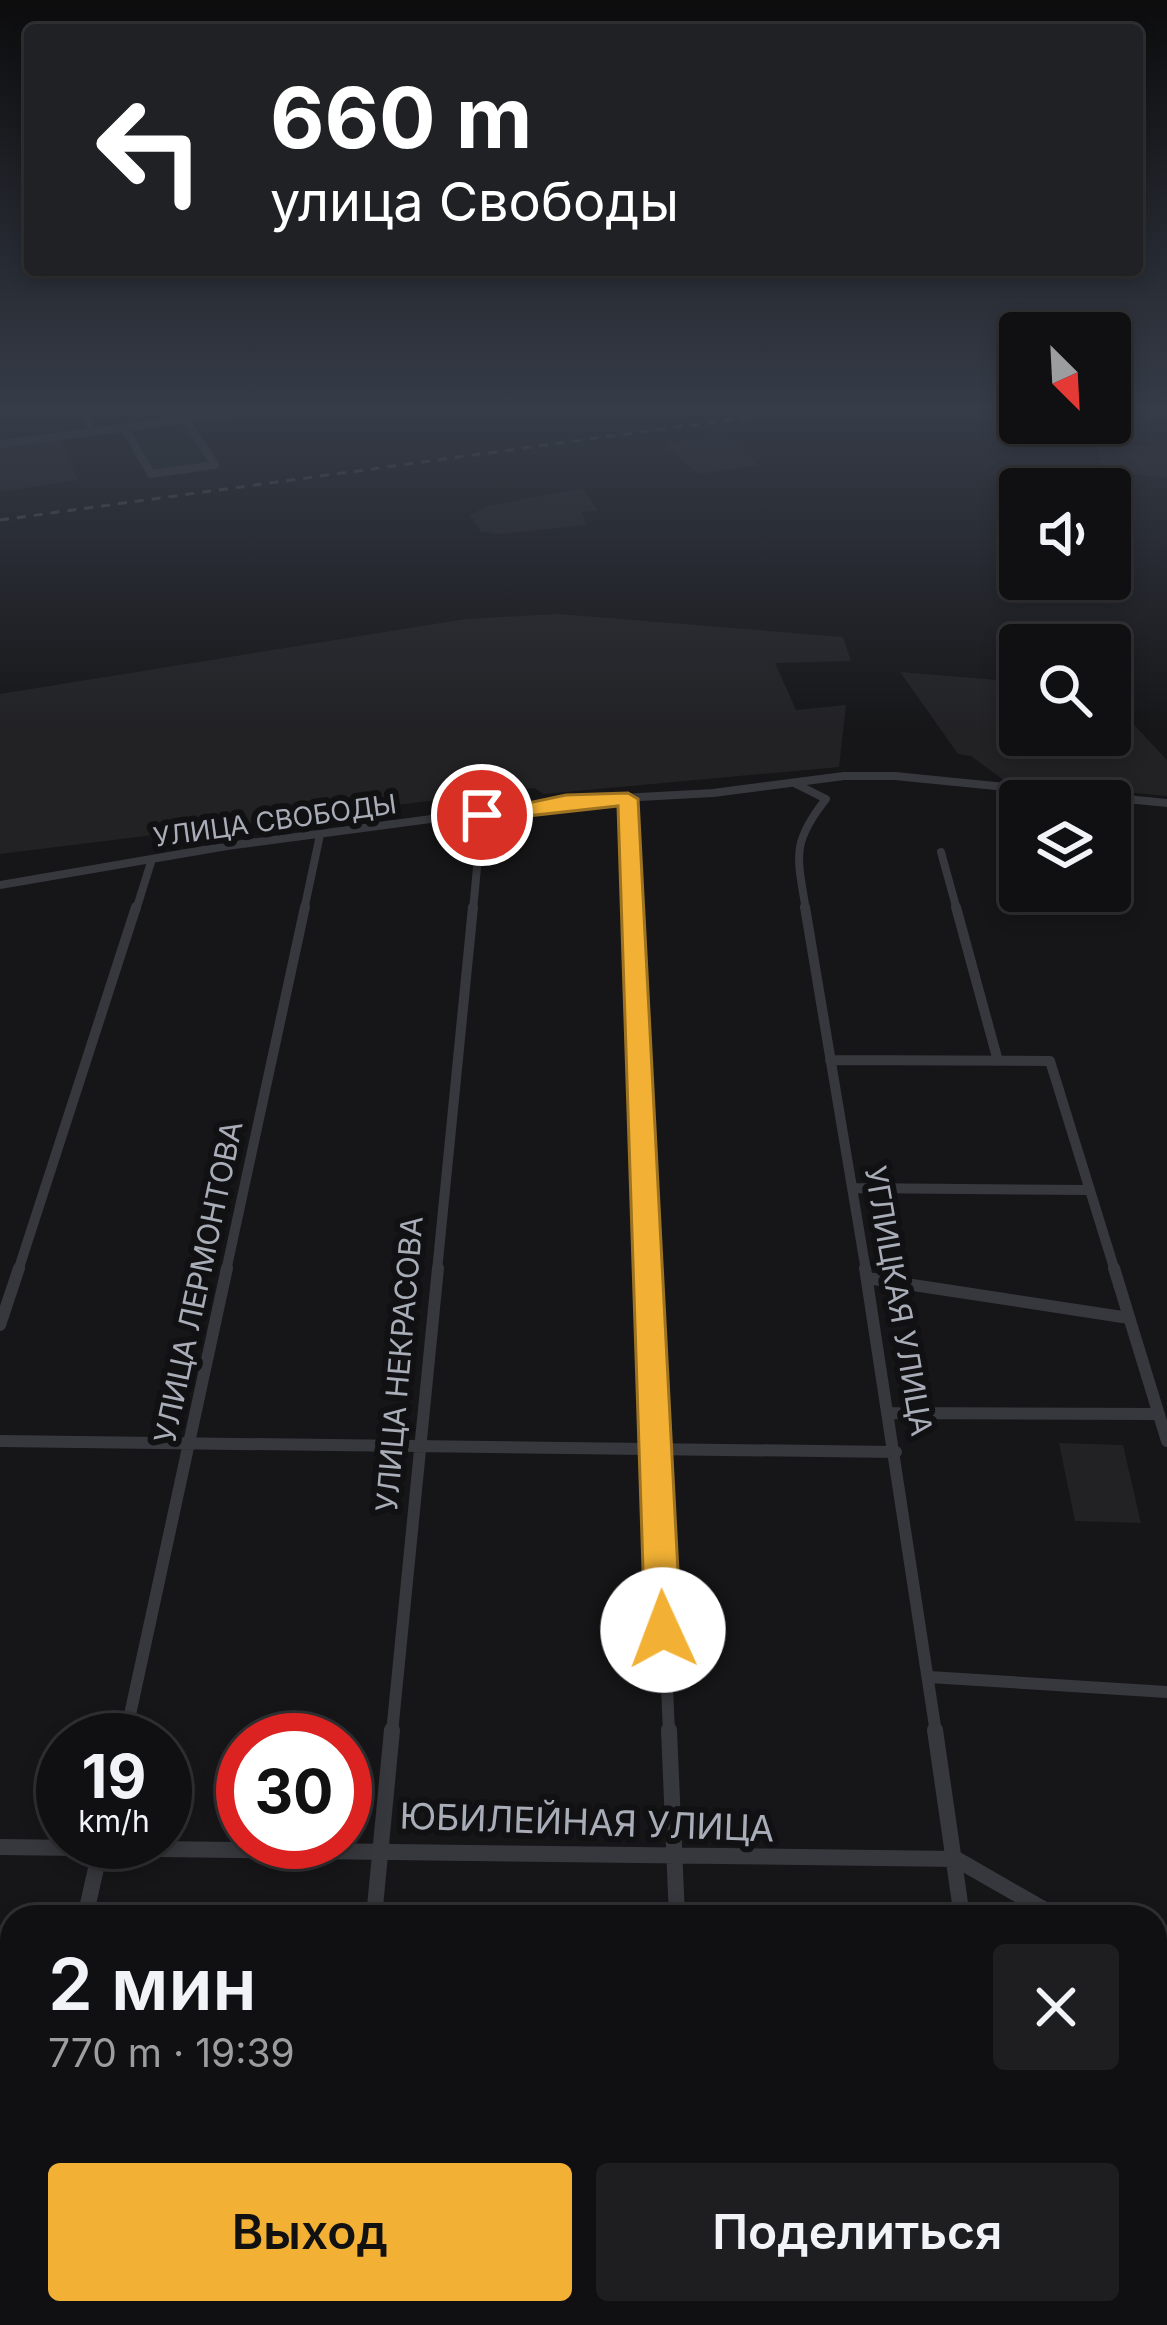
<!DOCTYPE html>
<html lang="ru">
<head>
<meta charset="utf-8">
<style>
	body { margin:0; font-family:Inter,sans-serif; background:#1e1e20; color:#f1f3f6; height:100vh; display:flex; flex-direction:column; font-size:45px; white-space:nowrap }
	* { box-sizing:border-box; margin:0 }
	p { font-size:39px; color:#9c9d9f }
	.icon { flex:none; width:66px; height:66px; fill:none; stroke:currentColor; stroke-width:2; stroke-linecap:round; stroke-linejoin:round }
	.map { position:relative; flex:1; overflow:hidden }
	.drawer { position:absolute; left:0px; top:1905px; width:1167px; height:420px; display:flex; flex-direction:column; background:#101012; border-radius:36px 36px 0 0; box-shadow:0 6px 18px #0003,0 0 0 3px #303032 }
	.drawer>* { flex:none }
	.guide { position:absolute; left:24px; top:24px; width:1119px; height:252px; border-radius:12px; box-shadow:0 6px 18px #0003,0 0 0 3px #303032; background:#202124; color:#fff; overflow:hidden }
	.needle { width:78px; rotate:156deg }
	.buttons { position:absolute; left:999px; top:312px; display:grid; gap:24px }
	.buttons a { display:grid; place-items:center; width:132px; height:132px; border-radius:12px; background:#101012; box-shadow:0 6px 18px #0003,0 0 0 3px #303032; font-size:60px }
	.speed { position:absolute; left:36px; top:1713px; display:flex; gap:24px; font-size:60px; font-weight:700; text-align:center }
	.speed>* { display:grid; place-content:center; width:156px; height:156px; border-radius:50%; background:#101012; box-shadow:0 6px 18px #0003,0 0 0 3px #303032; line-height:1 }
	.speed small { font-size:30px; font-weight:400 }
	.speed .limit { border:18px solid #d22; background:#fff; color:#111 }
	.pin { position:absolute; display:grid; place-items:center; width:102px; height:102px; color:#fff; margin:-51px; border:6px solid #fff; border-radius:50%; box-shadow:0 3px 12px #0007 }
	.me { position:absolute; width:132px; margin:-66px; rotate:358deg; stroke-linejoin:round; filter:drop-shadow(0 0 9px #0008) }
	.turn { display:flex; align-items:center; gap:42px; height:252px; padding:0 48px; font-size:54px }
	.turn .icon { width:156px; height:156px; stroke-width:2.5 }
	.turn b { display:block; font-size:84px; line-height:102px }
	.round { display:grid; place-items:center; flex:none; width:126px; height:126px; border-radius:12px; background:#1e1e20 }
	.headline { display:flex; align-items:center; justify-content:space-between; height:204px; padding:0 48px }
	h1 { font-size:72px; font-weight:600; line-height:90px }
	.cta { display:flex; gap:24px; margin-top:auto; padding:24px 48px }
	.cta a { flex:1; height:138px; border-radius:12px; background:#f2b134; color:#111; font-size:48px; font-weight:600; line-height:138px; text-align:center }
	.cta a+a { background:#1e1e20; color:#f1f3f6 }
	.map>svg:first-child { display:block }
	.built { fill:#222225 }
	.green { fill:#1c231d }
	.lines { fill:none; stroke-linecap:round; stroke-linejoin:round }
	.minor-far4 { stroke:#37383d; stroke-width:6 }
	.minor-far3 { stroke:#37383d; stroke-width:8 }
	.minor-far2 { stroke:#37383d; stroke-width:10 }
	.minor-far1 { stroke:#37383d; stroke-width:12 }
	.minor { stroke:#37383d; stroke-width:16 }
	.tertiary { stroke:#37383d; stroke-width:8 }
	.rail { stroke:#4a4c52; stroke-width:3; stroke-dasharray:9 8; stroke-linecap:butt }
	.route { fill:#f2b134; stroke:#9d7322; stroke-width:3 }
	.labels { text-anchor:middle; stroke-width:12; stroke-linejoin:round; paint-order:stroke }
	.far-street-label { font-size:27px; fill:#a8adb8; stroke:#111113 }
	.street-label { font-size:30px; fill:#a8adb8; stroke:#111113 }
	.near-street-label { font-size:36px; fill:#a8adb8; stroke:#111113 }
</style>
</head>
<body>
<div class="map">
<svg width="1167" height="2325" viewBox="0 0 1167 2325">
	<rect width="100%" height="100%" fill="#161618"/>
	<!-- built -->
	<path class="built" d="M727,437L759,465L698,474L665,445Z
		M60,440L78,480L0,492V448Z
		M1096,444L1167,447V478L1101,471Z
		M583,488L598,511L582,512L586,525L497,534L480,531L470,515L488,506Z
		M558,614L843,637L851,661L775,663L796,710L846,705L839,767L544,794L534,788L0,854V694L466,619Z
		M900,672L1020,682V735H1110V699L1167,760V796L1005,781L971,756L958,754Z
		M1059,1443L1123,1445L1141,1523L1075,1521Z"/>
	<!-- green -->
	<path class="green" d="M188,428L208,464L154,471L133,435Z"/>
	<g class="lines">
		<!-- minor-far4 -->
		<path class="minor-far4" d="M79,407L93,431"/>
		<!-- minor-far3 -->
		<path class="minor-far3" d="M794,783L826,799C791,843 797,856 806,910
			M628,799L633,910
			M941,852L957,910
			M0,885L227,846L566,801L713,793L844,776H895L1167,803
			M136,910L152,859
			M304,910L320,835
			M473,910L482,815"/>
		<!-- minor-far2 -->
		<path class="minor-far2" d="M633,907L649,1271
			M805,907L866,1271
			M956,907L998,1061
			M830,1060L1050,1061L1115,1271
			M852,1188L1089,1190
			M18,1271L136,907
			M226,1271L305,907
			M437,1271L473,907"/>
		<!-- minor-far1 -->
		<path class="minor-far1" d="M649,1268L669,1733
			M865,1268L936,1733
			M1114,1268L1167,1441
			M867,1278L1129,1318
			M0,1325L19,1268
			M889,1413L1159,1414
			M0,1441L896,1452
			M929,1677L1167,1692
			M126,1733L227,1268
			M392,1733L438,1268"/>
		<!-- minor -->
		<path class="minor" d="M669,1730L677,1917
			M935,1730L962,1917
			M125,1740L127,1730
			M0,1847L956,1859
			M956,1859L1057,1917
			M85,1917L102,1842
			M374,1917L392,1730
			M1155,1974L1167,1981
			M0,2257L12,2214
			M993,2313V2325
			M291,2325L294,2313
			M696,2325L697,2313"/>
		<!-- tertiary -->
		<path class="tertiary" d="M124,427L151,474L215,465L186,419
			M0,444L281,407"/>
		<!-- rail -->
		<path class="rail" d="M0,520L823,407"/>
	</g>
	<!-- sky -->
	<linearGradient id="sky" x2="0" y2="1"><stop stop-color="#0c0c0d"/><stop offset="0.56" stop-color="#363c48"/><stop offset="1" stop-color="#363c48" stop-opacity="0"/></linearGradient>
	<rect width="1167" height="732" fill="url(#sky)"/>
	<!-- route -->
	<path class="route" d="M628,793L638,799L681,1630L676,1641L663,1646L650,1641L645,1630L618,806L482,821L471,815L566,795Z"/>
	<g class="labels">
		<!-- far-street labels -->
		<g class="far-street-label">
			<text transform="translate(275 821) rotate(-8)" y="9">УЛИЦА СВОБОДЫ</text>
		</g>
		<!-- street labels -->
		<g class="street-label">
			<text transform="translate(199 1282) rotate(-78)" y="10">УЛИЦА ЛЕРМОНТОВА</text>
			<text transform="translate(898 1301) rotate(80)" y="10">УГЛИЦКАЯ УЛИЦА</text>
			<text transform="translate(400 1364) rotate(-85)" y="10">УЛИЦА НЕКРАСОВА</text>
		</g>
		<!-- near-street labels -->
		<g class="near-street-label">
			<text transform="translate(587 1822) rotate(2)" y="13">ЮБИЛЕЙНАЯ УЛИЦА</text>
		</g>
	</g>
</svg>
<div class="buttons">
<a><svg class="needle" viewBox="-14 -14 28 28"><path d="M0-13l5 13h-10z" fill="#e53935"/><path d="M0 13l5-13h-10z" fill="#9c9d9f"/></svg></a>
<a><svg class="icon" aria-label="sound" viewBox="0 0 24 24"><path d="M4 9h4l5-4v14l-5-4H4zM17 9q2 3 0 6"/></svg></a>
<a><svg class="icon" aria-label="search" viewBox="0 0 24 24"><circle cx="10" cy="10" r="6"/><path d="M15 15l6 6"/></svg></a>
<a><svg class="icon" aria-label="layers" viewBox="0 0 24 24"><path d="M12 4l9 5-9 5-9-5zM3 14l9 5 9-5"/></svg></a>
</div>
<div class="speed"><div>19<small>km/h</small></div><div class="limit">30</div></div>
<div class="pin" style="left:482px;top:815px;background:#d93025"><svg class="icon" aria-label="arrive" viewBox="0 0 24 24"><path d="M6 21V4h12l-3 4 3 4H6"/></svg></div>
<svg class="me" style="left:663px;top:1630px" viewBox="-20 -20 40 40"><circle r="19" fill="#fff"/><path d="M0-13L10 11 0 6-10 11z" fill="#f2b134"/></svg>
<div class="guide">
<div class="turn"><svg class="icon" aria-label="left" viewBox="0 0 24 24"><path d="M17 20v-9H6M10 6l-5 5 5 5"/></svg><div><b>660 m</b>улица Свободы</div></div>
</div>
<section class="drawer">
<div class="headline"><div><h1>2 мин</h1><p>770 m · 19:39</p></div><a class="round"><svg class="icon" aria-label="close" viewBox="0 0 24 24"><path d="M6 6l12 12M18 6L6 18"/></svg></a></div>
<div class="cta"><a>Выход</a><a>Поделиться</a></div>
</section>
</div>
</body>
</html>
